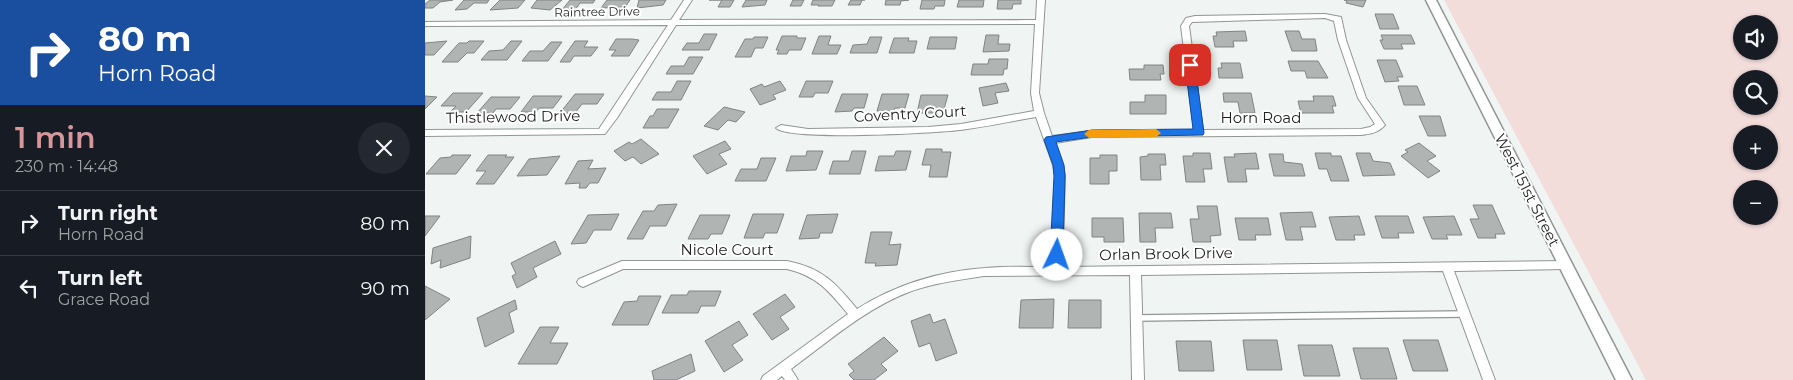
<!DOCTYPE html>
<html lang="en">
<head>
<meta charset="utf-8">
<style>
	body { margin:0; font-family:Montserrat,sans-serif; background:#242831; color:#f1f3f6; height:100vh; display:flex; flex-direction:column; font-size:19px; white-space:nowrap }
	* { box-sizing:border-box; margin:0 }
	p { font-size:16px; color:#9ea1a6 }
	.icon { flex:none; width:28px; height:28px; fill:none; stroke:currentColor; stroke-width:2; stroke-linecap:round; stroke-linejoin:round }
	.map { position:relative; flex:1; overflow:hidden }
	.details { display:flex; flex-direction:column; background:#171b24; width:425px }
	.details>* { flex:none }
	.hud { background:#1a4fa0; color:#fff; overflow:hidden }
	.fabs { position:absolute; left:1308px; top:15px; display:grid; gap:10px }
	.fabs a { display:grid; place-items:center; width:45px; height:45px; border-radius:50%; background:#171b24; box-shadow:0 1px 4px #0004; font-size:25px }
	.pin { position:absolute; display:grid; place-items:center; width:42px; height:42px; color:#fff; margin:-21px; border-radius:10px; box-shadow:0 2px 8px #0006 }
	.me { position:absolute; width:55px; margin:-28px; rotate:3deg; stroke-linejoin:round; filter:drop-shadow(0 0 4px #0008) }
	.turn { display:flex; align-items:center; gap:18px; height:105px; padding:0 15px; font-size:22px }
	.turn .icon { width:65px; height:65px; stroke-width:2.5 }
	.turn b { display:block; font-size:35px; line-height:42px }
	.round { display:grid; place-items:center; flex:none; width:52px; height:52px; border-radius:26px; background:#242831 }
	.head { display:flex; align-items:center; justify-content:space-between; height:85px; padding:0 15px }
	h1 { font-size:30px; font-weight:600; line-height:38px; color:#d7979a }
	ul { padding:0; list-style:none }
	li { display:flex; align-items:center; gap:15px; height:65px; padding:0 15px; border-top:1px solid #363941 }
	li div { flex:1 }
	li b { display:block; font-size:19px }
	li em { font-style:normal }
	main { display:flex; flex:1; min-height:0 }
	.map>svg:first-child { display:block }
	.green { fill:#f3dddb; fill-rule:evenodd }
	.building { fill:#b0b4b3; stroke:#818484 }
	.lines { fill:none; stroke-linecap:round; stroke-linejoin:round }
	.service-casing { stroke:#919594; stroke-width:8 }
	.minor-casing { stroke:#919594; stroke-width:2 }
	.tertiary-casing { stroke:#919594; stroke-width:3 }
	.service { stroke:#fff; stroke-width:5.5 }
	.minor { fill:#fff; fill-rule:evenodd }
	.tertiary { fill:#fff; fill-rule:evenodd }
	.route { fill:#1a73e8; stroke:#114b97 }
	.slow { fill:#f59e0b }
	.labels { text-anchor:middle; stroke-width:4; stroke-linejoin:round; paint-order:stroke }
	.far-street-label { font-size:12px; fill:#1e1f1f; stroke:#fff }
	.street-label { font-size:15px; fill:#1e1f1f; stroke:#fff }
</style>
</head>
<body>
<main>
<section class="details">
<div class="hud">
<div class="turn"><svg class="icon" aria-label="right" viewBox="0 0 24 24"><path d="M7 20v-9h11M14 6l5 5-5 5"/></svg><div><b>80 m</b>Horn Road</div></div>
</div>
<div class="head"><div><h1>1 min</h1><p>230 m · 14:48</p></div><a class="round"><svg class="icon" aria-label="close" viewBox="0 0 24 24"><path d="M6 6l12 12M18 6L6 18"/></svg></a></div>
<ul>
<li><svg class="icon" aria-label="right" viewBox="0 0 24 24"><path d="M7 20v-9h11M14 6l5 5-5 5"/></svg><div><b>Turn right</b><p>Horn Road</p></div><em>80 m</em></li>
<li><svg class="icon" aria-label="left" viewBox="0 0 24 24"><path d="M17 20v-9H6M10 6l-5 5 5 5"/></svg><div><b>Turn left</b><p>Grace Road</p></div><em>90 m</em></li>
</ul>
</section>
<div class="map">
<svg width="1368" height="380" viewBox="0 0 1368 380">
	<rect width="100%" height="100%" fill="#f0f4f3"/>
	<!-- green -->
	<path class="green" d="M1019,0H1368V380H1221ZM1316,24H1344V51H1316ZM1316,79H1344V106H1316ZM1316,134H1344V161H1316ZM1316,189H1344V216H1316Z"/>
	<!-- building -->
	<path class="building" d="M5,0H28L15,2L8,8H0V4Z
		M39,0H64L62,3H49L42,9L30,10Z
		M75,0H100L93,8L65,10Z
		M112,0H137L125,10L106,8Z
		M145,0H170L168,3H155L150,10H137Z
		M182,0H205L200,7L176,8Z
		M214,0H241L238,5L212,8Z
		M284,0H309L305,7H293L297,0Z
		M321,0H342L340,5L317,7Z
		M368,0H379L376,6H365Z
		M388,0H410L407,6H393L394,5H386Z
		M426,0H440H437L435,5H423Z
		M461,0H484L476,1L475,5H460Z
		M497,0H520L519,6H510L509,9H495Z
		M534,0H559L558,7H532Z
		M573,0H596V4H588L587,9H572Z
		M919,0H941L938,7L921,3L922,1Z
		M950,14H968L974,29H955Z
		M820,31L822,41H808L809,47H790L788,36H792L791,32Z
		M860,31H874L877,39H890L892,51H867Z
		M279,34H292L284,50H257L262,43H274Z
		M561,35H574L573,44H585L584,51L558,52Z
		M956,35H986L990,44H976L978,49H959L955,40H958Z
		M357,36H372V38H381L376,50H364L362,54H352L354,50H351Z
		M394,36H406L403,45H416L412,54H387Z
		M329,37H343L338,48H330L326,57H310L320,39H328Z
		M445,37H457L452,53H425L428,45L442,44Z
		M505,37H532L530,49H502Z
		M469,38H484L483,41H492L489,53H464Z
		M191,39H207L214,40L204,56H186L191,50H184Z
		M22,41L9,55H0V43Z
		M44,41H59L49,53H42L33,62H17L34,43H42Z
		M86,41H97L82,60H56L64,51L78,50Z
		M150,41H163L159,47H173L166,56H149L145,62H135Z
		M126,42H137L123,61H97L105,51H118Z
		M264,57H278L268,74H241L246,66H259Z
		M564,59H583L582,69H579L578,75H546L548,64H563Z
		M952,60H971L978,77H972L974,81L960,82Z
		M863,61H893L903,78H882L880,71H866Z
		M796,63H815L818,78H794L793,68H797Z
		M719,65H738L739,74H735L736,80H705L704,69H719Z
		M252,81H266L256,100H227L232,92H246Z
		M355,81L361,90L348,95L351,99L335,105L325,89L337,84L339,87Z
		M381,81H408L403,93H390L388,97H374Z
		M581,83L584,91L570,93L573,103L558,106L554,88Z
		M973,86H992L1000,105H979Z
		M28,93H58L41,112H25L31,106H16Z
		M798,93H826L830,113H815L813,102H799Z
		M150,94H179L172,104H157L150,113H135Z
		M417,94H443L439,108H429L427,111L410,112Z
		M457,94H484L480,108H470L469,111H452Z
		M496,95H523L519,109H510L509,113H492Z
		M720,95H741V114H705V102H720Z
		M0,96L12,97L0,109Z
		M108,96H137L128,108H114L111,112H96Z
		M888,96H908L911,106H907L909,113H876L873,101H889Z
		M66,97H95L85,109H71L68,113H52Z
		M299,107L320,112L311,122L303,120L293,130L279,126Z
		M232,109H254L243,128H218L225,116H228Z
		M994,116H1015L1021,136H1003Z
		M216,139L234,154L216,164L208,157L200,161L189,151L204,142L207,144Z
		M300,141L306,149L294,154L302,164L282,174L268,156Z
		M994,143L1011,156L1002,161L1015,171L1003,178L976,156L983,152L980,150Z
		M501,149H517V152H526L522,177H504L506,165H497Z
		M382,151H398L391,170L361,171L366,156H381Z
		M427,151H441L435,174H404L408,161H424Z
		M471,151H486L481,170L450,171L454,156H469Z
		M768,153H785L787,169H778L780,182H761L758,156H768Z
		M831,153L834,169H820L822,182H803L799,157H810L809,154Z
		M890,153H906V156H916L924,181H906L902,169H894Z
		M931,153H945L948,161L965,163L970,175L938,176Z
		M723,154H740L741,165H735L736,180H716L715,157L723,156Z
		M844,154H858L859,162L877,164L880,176H849Z
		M27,155H46L31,174H1L15,158L26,157Z
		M63,155H82L80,157H89L69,184H51L61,171H51Z
		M675,155H692V171H684V184H665V158H675Z
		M135,156L122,175L92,176L104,159Z
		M336,158H351L341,181H310L316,169H332Z
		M168,160L163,169L181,168L173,183H165L161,188H154L155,183L140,184L153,161Z
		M252,204L241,226H225L218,239H202L218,211H229L233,205Z
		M1048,205H1067L1080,234H1070L1071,238H1053L1045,219H1054Z
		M772,206H792L796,235L785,236L786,242H768L765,219H774Z
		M887,212L891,227H875L878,240H861L855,213Z
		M714,213H746L748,228H730L731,242H715Z
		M194,214L186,230H169L161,243L146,244L163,215Z
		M328,214H359L352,233H340L338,238H319Z
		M413,214L407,233H395L394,238L374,239L382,215Z
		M275,215H305L297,234H286L283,239H263Z
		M0,216H15L0,236Z
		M934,216L940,235H929L930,240H911L904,217Z
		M950,216H983L989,233H973L974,238H957Z
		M1029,216L1037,235H1021L1023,239H1007L998,217Z
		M667,218H698L699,242H679V237H667Z
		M810,218H843L846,235H830L831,240H814Z
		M446,232H467L464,245L476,244L472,265L450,266L451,263H440Z
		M46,236L45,258L15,268L16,260L6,264L8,248Z
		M130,241L136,254L108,268L112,277L92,288L87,276L91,274L86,263Z
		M0,286L25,299L0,320Z
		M264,291H296L290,306H276L273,313H237L246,295H262Z
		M360,294L370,307L355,317L364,329L347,340L328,314Z
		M214,296H236L223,325H187L199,302L212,301Z
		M629,299L628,328H594L596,300Z
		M90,300L92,309L84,313L89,332L60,347L52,318Z
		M644,300H676V328H643Z
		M505,314L508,323L520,319L532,353L511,361L505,343L494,347L486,321Z
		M314,321L323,335L307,345L318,360L299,372L280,341Z
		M115,327H134L125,343H143L132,364H93Z
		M459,337L473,351L456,364L462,370L449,380H429L424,375L429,371L423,364Z
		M818,340H852L857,370H822Z
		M978,340H1013L1023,371H988Z
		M751,341H786L789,371H754Z
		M873,345H907L915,376H879Z
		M928,348H963L972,379H936Z
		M266,354L270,371L251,380H229L227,371Z"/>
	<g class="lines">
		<!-- service casing -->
		<g class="service-casing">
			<path id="service" d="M711,318L1040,314"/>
		</g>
		<!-- minor casing -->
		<g class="minor-casing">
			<path id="minor" d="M259,0H267L254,20C373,19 492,21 611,20L612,0H620L614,93L619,113L627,136L667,131L769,130L756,26L761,18L770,16L900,14L916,17L921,40L941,98L960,125C953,133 945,134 936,135L667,137L630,143L638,165L640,176L637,267L1141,261L1145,262L1146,265L1145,268L1141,269L1029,271L1070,380H1058L1018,271L716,275L719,380H707L705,275L559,276C534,280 508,283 484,292C440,309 404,341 366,369L373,380H360L357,376L352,380H336L338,376L423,314C404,291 392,276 362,269H198L158,287L154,285L152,282L154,279L197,261H362C397,268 410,282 432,309C470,285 515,271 560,268C582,266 604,267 626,267L630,176L628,165L611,117C586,121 560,127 535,130C510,133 364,141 351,128L356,125L383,129L503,127L536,124L609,111L606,93L610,24L251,25L192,118L180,134L0,136V130L174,129L243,25L0,26V22L246,20ZM900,18L909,21L913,40L933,98L950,124L945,127L936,129L778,130L764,26L767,22Z"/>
		</g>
		<!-- tertiary casing -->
		<g class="tertiary-casing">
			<path id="tertiary" d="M1001,0H1011L1207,380H1191Z"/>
		</g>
		<!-- service -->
		<use href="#service" class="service"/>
		<!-- minor -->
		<use href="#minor" class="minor"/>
		<!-- tertiary -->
		<use href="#tertiary" class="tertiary"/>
	</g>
	<!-- route -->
	<path class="route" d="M765,62L770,65L779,133L778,135L667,137L631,142L639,165L640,176L638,255L636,259H627L625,255L629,176L628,165L619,140L621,137L667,130L768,129L760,65Z"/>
	<!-- slow -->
	<path class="slow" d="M731,129L736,133L731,137L664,138L659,134L664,130Z"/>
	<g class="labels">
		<!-- far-street labels -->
		<g class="far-street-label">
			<text transform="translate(172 12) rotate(-1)" y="4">Raintree Drive</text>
		</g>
		<!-- street labels -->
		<g class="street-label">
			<text transform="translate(485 114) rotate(-3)" y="5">Coventry Court</text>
			<text transform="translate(88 117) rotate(-1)" y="5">Thistlewood Drive</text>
			<text x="836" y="123">Horn Road</text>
			<text transform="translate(1102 190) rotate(63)" y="5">West 151st Street</text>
			<text x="302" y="255">Nicole Court</text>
			<text transform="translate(741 254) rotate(-1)" y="5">Orlan Brook Drive</text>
		</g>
	</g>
</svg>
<div class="fabs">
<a><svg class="icon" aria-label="sound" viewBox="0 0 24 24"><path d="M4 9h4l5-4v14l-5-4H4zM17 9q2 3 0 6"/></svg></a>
<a><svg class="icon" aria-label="search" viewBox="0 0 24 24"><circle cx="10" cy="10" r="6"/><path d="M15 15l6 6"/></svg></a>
<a>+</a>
<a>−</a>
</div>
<div class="pin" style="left:765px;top:65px;background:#d93025"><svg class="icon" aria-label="arrive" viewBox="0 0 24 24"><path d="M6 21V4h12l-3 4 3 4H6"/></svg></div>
<svg class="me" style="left:632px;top:255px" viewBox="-20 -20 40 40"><circle r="19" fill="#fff"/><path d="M0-13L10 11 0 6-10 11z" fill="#1a73e8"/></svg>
</div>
</main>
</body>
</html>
